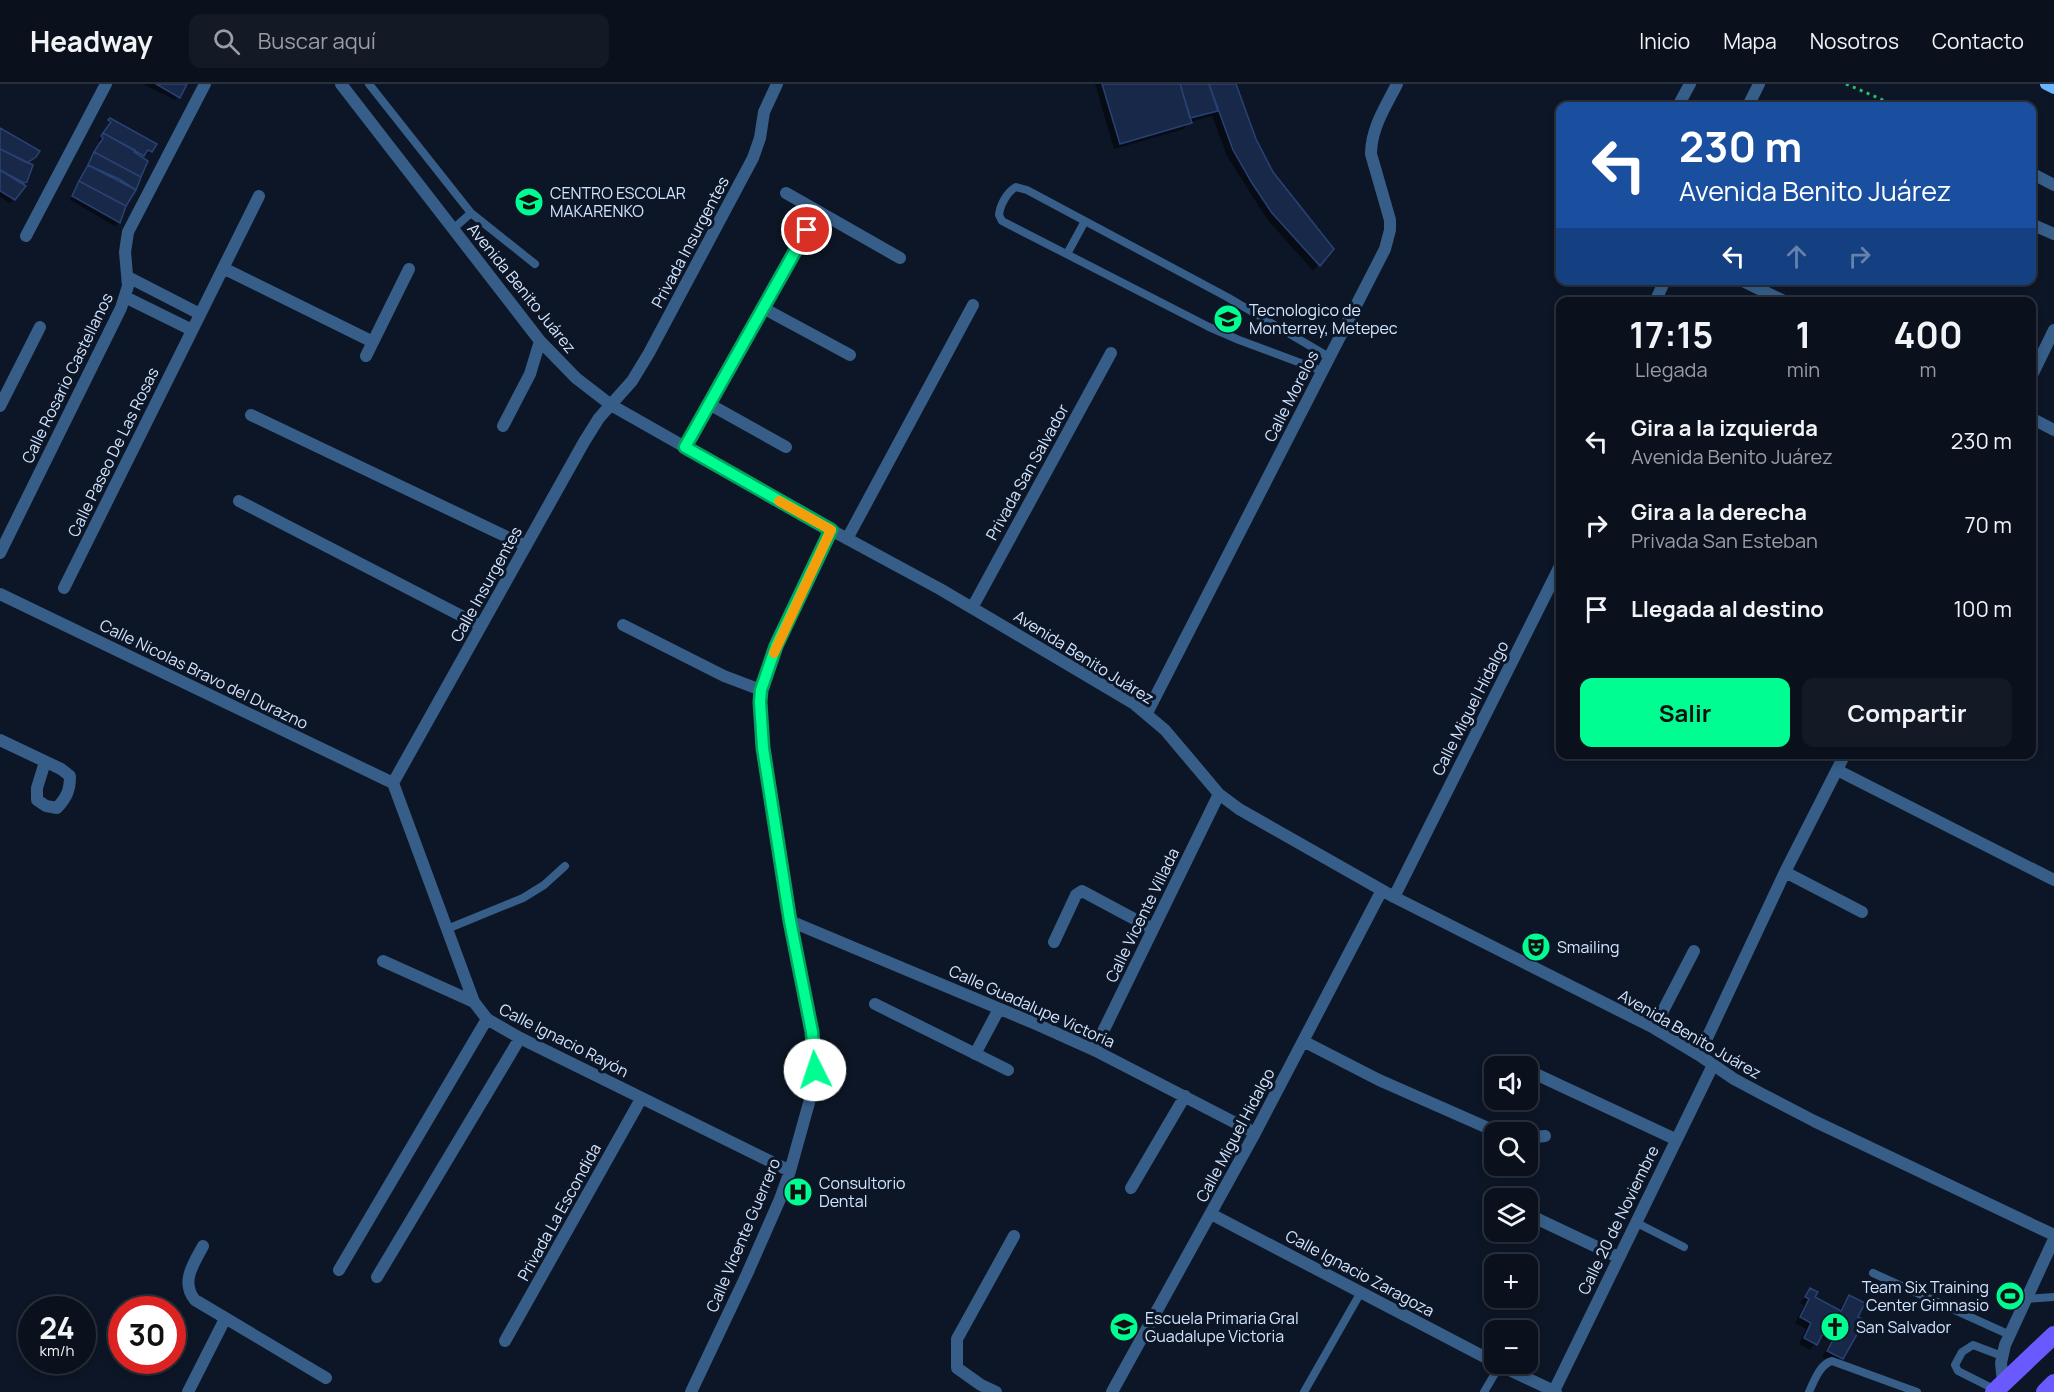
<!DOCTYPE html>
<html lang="es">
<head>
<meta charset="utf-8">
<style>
	body { margin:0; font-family:Manrope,sans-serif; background:#131925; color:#f1f3f6; height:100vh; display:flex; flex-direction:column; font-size:22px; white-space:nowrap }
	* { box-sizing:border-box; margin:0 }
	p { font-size:20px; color:#999da3 }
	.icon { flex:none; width:33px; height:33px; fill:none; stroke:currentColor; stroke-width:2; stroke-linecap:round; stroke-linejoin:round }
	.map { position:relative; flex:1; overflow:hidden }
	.panel { position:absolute; left:1556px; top:213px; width:480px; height:462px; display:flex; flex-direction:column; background:#0a101c; border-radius:12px; box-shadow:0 3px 9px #0003,0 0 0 2px #2a303b }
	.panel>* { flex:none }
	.guide { position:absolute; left:1556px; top:18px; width:480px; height:183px; border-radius:12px; box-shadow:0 3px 9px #0003,0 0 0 2px #2a303b; background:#1a4fa0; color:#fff; overflow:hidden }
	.fabs { position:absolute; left:1484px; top:972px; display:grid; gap:12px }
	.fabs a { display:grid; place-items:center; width:54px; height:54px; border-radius:12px; background:#0a101c; box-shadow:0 3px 9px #0003,0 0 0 2px #2a303b; font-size:30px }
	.speed { position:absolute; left:18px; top:1212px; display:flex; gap:12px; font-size:30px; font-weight:700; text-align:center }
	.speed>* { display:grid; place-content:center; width:78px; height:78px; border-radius:50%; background:#0a101c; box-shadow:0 3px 9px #0003,0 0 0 2px #2a303b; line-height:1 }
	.speed small { font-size:15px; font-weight:400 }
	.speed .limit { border:9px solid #d22; background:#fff; color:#111 }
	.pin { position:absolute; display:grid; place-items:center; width:51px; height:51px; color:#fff; margin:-26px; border:3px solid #fff; border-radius:50%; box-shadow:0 2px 6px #0007 }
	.me { position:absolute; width:66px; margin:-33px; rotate:356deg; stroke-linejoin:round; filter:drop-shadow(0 0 4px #0008) }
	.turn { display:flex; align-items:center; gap:21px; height:126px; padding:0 24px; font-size:27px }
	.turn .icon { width:78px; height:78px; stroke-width:2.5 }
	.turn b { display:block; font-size:42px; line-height:51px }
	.lanes { display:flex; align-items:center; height:57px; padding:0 24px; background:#0003; justify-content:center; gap:30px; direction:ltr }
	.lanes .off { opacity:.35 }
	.eta { display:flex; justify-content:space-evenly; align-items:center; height:102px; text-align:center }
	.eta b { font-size:36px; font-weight:700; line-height:42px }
	.action { display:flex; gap:12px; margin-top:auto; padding:12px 24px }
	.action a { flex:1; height:69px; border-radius:12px; background:#00fd91; color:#111; font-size:24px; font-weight:700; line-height:69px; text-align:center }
	.action a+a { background:#131925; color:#f1f3f6 }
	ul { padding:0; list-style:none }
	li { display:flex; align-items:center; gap:18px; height:84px; padding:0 24px }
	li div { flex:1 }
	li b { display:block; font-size:22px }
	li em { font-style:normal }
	header { display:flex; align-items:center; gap:36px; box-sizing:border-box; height:84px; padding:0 30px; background:#0a101c; border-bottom:2px solid #2a303b }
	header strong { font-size:28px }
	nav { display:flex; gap:33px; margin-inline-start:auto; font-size:21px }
	.search { width:420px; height:54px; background:#131925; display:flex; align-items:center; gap:15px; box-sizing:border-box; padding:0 21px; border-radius:12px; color:#999da3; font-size:22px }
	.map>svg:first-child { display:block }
	.shadow { fill:#0007; fill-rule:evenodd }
	.building { fill:#182848; stroke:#294275; stroke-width:1.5 }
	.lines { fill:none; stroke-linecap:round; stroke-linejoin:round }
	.path { stroke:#27be66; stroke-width:3; stroke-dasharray:3 4.5; stroke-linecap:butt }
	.service { stroke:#365e88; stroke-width:8 }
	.minor { stroke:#365e88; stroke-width:12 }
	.secondary { stroke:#69b4ff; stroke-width:12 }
	.primary { stroke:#6a59ff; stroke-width:18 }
	.route-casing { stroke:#00a45e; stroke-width:15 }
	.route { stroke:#00fd91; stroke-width:10 }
	.slow { stroke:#f59e0b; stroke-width:10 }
	.labels { text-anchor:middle; stroke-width:6; stroke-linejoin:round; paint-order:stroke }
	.poi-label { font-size:16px; fill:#d2e5ff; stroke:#0d1626; text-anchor:start }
	.street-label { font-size:16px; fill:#d2e5ff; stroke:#0d1626 }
</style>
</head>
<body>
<header>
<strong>Headway</strong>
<div class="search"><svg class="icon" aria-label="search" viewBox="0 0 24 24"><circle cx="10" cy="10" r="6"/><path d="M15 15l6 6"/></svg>Buscar aquí</div>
<nav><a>Inicio</a><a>Mapa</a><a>Nosotros</a><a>Contacto</a></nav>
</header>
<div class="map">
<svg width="2054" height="1308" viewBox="0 0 2054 1308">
	<rect width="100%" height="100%" fill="#0d1626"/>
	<!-- shadow -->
	<path class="shadow" d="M143,0H185L175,16Z
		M1095,0H1235L1254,56L1271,89L1332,165L1313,187L1267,135L1227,72L1212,32L1190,38L1184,45L1114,65Z
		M112,38L151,67L147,71L144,70L140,74L146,78L125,122L119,138L115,142L70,116L100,58L98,57ZM107,88L133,103L131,105L105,92Z
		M0,45L35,73L25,80L26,97L10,119L0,113Z
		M1810,1206L1813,1214L1839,1227L1843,1219L1849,1213L1856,1234L1842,1274L1836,1280L1822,1273L1830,1258L1820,1253L1810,1266L1799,1260L1806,1245L1795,1239L1804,1221L1800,1219Z"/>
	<!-- building -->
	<path class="building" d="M156,0H187L180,14Z
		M1102,0H1180L1192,39L1120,60Z
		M1180,0H1209L1218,27L1190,34Z
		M1209,0H1236L1256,55L1273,88L1334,165L1320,182L1272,129L1252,99L1233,66Z
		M110,34L157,60L152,68L148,66L144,72L103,49L111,38L108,36Z
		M0,44L40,67L36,73L27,79L0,65Z
		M103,49L135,66L134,68L148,77L141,93L94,68L103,54L101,52Z
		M0,65L33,81L27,98L24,99L0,86Z
		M94,68L141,93L136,106L119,95L88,81Z
		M88,81L136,106L126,122L79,97Z
		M0,86L26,102L15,116L0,107Z
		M79,97L126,122L120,139L72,112Z
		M1810,1204L1818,1208L1815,1213L1841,1227L1849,1211L1865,1219L1858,1233L1865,1236L1843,1275L1827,1267L1835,1252L1825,1246L1817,1261L1804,1254L1811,1239L1800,1233L1809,1215L1805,1213Z"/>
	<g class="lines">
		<!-- path -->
		<path class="path" d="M1846,0L1897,22"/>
		<!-- service -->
		<path class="service" d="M369,0L471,129L535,180
			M453,145L471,129
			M1067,170L1085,137
			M1322,287L1239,256L1209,243L1002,137L999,131C1000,121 1007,108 1016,103L1027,106L1227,213L1329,273
			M447,845L523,814L544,801L565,782
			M1635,1138L1684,1163
			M1873,1189L2010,1251
			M2025,1215L2054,1213
			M1996,1306L1958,1287L1955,1281L1962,1268L1973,1261L2002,1272
			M1304,1308L1361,1208
			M1484,1308L1500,1281
			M1809,1308C1814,1297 1820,1280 1832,1277L1917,1308"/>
		<!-- minor -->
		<path class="minor" d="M341,0L540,257L576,294L611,321L831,446L940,505L1133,619L1165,646L1219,710L1239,725L1394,813L1654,944L1699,971L1734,995L1762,1010L1814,1037L2054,1151
			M1678,22L1690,0
			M1748,22L1759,0
			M2031,89L2054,101
			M786,109L900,174
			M2031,140L2054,150
			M26,152L106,0
			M223,184L373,258
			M128,193L200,230
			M1743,197L1786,218
			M125,213L192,246
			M1655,218L1665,196
			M763,224L850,271
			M366,272L409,185
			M2031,293L2054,246
			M709,320L786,363
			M0,322L40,243
			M251,331L526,462
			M2031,334L2054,346
			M503,342L530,290L540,257
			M685,363L818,127
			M239,417L481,542
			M847,455L973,221
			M0,469L121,224L128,202L125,168L128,148L205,0
			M64,504L259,112
			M0,510L393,699
			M972,524L1111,269
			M623,541L724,592L761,606
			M1147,629L1385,165L1390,146V136L1371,70C1371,44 1386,22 1397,0
			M0,656L61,685L70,692C70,706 67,713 57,724L46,722L37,716V704L45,678
			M1837,686L2054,796
			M393,699L584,358L599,334L632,297L649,269L753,74L760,54L764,28L777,0
			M393,699L474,918L487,935L520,954L790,1087
			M1785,788L1862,828
			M1394,813L1560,482
			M790,837L1036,940L1094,966L1255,1049
			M1054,858L1076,811L1082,807L1153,845
			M383,877L474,918
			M875,920L1008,986
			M1654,944L1694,867
			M1303,957L1379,996L1497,1048
			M1094,966L1219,710
			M975,970L999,925
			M1699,971L1785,788L1845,670
			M1527,986L1675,1055
			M1527,1054L1545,1052
			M1131,1104L1185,1012
			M1489,1112L1495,1114
			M1211,1130L1494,1278
			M1527,1130L1618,1173
			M203,1162C194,1179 180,1198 195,1216L326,1294
			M339,1186L487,935
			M377,1193L520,954
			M505,1257L641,1015
			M1497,1280L1556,1308
			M2003,1299L2001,1279L2005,1261L2054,1155
			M1554,1307L1713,981
			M188,1308L225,1235
			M691,1308L747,1190L780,1115L790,1087L812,1008L815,986L812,948L790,837L763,664L760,618L761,606L776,562L831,446
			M996,1308L981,1301L957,1284V1255L1014,1152
			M1112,1308L1255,1049L1382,806"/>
		<!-- secondary -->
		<path class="secondary" d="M2046,0L2054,4"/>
		<!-- primary -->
		<path class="primary" d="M1994,1308L2054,1251
			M2045,1308L2054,1299"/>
	</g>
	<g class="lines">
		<!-- route casing -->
		<g class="route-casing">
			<path id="route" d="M807,146L685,363L831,446L776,562L761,606L760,618L763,664L790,837L812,948L815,986"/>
		</g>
		<!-- route -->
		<use href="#route" class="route"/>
		<!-- slow -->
		<path class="slow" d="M774,569L831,446L779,417"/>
	</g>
	<!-- icons -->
	<defs>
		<g id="school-disc" transform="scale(1.5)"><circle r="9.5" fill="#00fd91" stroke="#0d1626"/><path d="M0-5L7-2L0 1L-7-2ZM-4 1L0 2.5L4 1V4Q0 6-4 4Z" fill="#111"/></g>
		<g id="university-disc" transform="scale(1.5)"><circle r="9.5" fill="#00fd91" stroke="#0d1626"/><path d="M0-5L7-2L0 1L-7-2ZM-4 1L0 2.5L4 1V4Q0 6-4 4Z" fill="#111"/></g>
		<g id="theatre-disc" transform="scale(1.5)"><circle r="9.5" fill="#00fd91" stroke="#0d1626"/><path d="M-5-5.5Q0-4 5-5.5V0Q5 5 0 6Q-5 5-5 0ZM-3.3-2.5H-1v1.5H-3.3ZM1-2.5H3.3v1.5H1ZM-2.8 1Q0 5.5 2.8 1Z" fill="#111"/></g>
		<g id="hospital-disc" transform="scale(1.5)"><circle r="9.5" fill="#00fd91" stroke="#0d1626"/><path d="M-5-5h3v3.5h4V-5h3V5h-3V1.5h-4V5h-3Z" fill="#111"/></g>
		<g id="stadium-disc" transform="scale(1.5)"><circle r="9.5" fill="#00fd91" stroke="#0d1626"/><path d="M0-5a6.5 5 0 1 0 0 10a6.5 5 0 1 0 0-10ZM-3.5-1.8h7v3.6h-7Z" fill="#111"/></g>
		<g id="church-disc" transform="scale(1.5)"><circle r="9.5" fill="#00fd91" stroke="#0d1626"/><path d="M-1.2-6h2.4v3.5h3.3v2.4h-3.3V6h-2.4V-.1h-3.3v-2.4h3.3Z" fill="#111"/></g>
	</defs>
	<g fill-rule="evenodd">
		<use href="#school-disc" x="529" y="118"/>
		<use href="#university-disc" x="1228" y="235"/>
		<use href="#theatre-disc" x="1536" y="863"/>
		<use href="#hospital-disc" x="798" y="1108"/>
		<use href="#stadium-disc" x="2010" y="1212"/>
		<use href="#school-disc" x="1124" y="1243"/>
		<use href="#church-disc" x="1835" y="1243"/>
	</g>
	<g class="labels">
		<!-- poi labels -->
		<g class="poi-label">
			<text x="550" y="115">CENTRO ESCOLAR<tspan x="550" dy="18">MAKARENKO</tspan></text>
			<text x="1249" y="232">Tecnologico de<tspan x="1249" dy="18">Monterrey, Metepec</tspan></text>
			<text x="1557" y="869">Smailing</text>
			<text x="819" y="1105">Consultorio<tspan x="819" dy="18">Dental</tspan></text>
			<text x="1989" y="1209" text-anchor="end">Team Six Training<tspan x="1989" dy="18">Center Gimnasio</tspan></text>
			<text x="1145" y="1240">Escuela Primaria Gral<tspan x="1145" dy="18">Guadalupe Victoria</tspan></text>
			<text x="1856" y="1249">San Salvador</text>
		</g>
		<!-- street labels -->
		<g class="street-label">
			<text transform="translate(690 158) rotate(-62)" y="6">Privada Insurgentes</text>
			<text transform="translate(522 204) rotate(51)" y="6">Avenida Benito Juárez</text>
			<text transform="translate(67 294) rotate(-64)" y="6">Calle Rosario Castellanos</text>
			<text transform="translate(1291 312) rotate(-63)" y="6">Calle Morelos</text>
			<text transform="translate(113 368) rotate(-64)" y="6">Calle Paseo De Las Rosas</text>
			<text transform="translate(1027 388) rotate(-61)" y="6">Privada San Salvador</text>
			<text transform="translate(486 500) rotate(-61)" y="6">Calle Insurgentes</text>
			<text transform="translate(1084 573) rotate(32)" y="6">Avenida Benito Juárez</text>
			<text transform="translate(204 590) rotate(26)" y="6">Calle Nicolas Bravo del Durazno</text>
			<text transform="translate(1470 624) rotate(-63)" y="6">Calle Miguel Hidalgo</text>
			<text transform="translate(1142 831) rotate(-64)" y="6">Calle Vicente Villada</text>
			<text transform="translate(1032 922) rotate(24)" y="6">Calle Guadalupe Victoria</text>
			<text transform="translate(1690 950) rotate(30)" y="6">Avenida Benito Juárez</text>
			<text transform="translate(564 956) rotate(27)" y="6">Calle Ignacio Rayón</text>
			<text transform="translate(1235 1051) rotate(-62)" y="6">Calle Miguel Hidalgo</text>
			<text transform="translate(559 1128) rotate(-61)" y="6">Privada La Escondida</text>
			<text transform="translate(1618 1136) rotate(-64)" y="6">Calle 20 de Noviembre</text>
			<text transform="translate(743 1151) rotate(-67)" y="6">Calle Vicente Guerrero</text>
			<text transform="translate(1360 1189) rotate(28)" y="6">Calle Ignacio Zaragoza</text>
		</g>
	</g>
</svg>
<div class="fabs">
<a><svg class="icon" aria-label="sound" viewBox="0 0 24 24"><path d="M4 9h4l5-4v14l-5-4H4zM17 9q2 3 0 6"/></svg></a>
<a><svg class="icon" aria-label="search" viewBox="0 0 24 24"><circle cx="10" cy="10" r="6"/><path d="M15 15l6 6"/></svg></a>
<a><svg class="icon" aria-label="layers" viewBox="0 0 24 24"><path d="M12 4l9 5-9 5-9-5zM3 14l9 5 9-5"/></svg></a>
<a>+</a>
<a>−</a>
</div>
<div class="speed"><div>24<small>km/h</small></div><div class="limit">30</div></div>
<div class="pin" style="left:807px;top:146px;background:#d93025"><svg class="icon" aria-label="arrive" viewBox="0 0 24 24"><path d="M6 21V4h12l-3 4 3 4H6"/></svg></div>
<svg class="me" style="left:815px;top:986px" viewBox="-20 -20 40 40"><circle r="19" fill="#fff"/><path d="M0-13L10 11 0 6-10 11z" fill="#00fd91"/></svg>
<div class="guide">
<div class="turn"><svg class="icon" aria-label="left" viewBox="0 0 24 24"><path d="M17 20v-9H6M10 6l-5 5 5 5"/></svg><div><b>230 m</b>Avenida Benito Juárez</div></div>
<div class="lanes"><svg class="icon" aria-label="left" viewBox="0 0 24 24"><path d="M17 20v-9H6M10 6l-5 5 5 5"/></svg><svg class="icon off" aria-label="ahead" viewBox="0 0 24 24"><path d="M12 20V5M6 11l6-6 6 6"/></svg><svg class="icon off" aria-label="right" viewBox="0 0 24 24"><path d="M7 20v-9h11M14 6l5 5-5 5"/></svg></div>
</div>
<section class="panel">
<div class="eta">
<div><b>17:15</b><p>Llegada</p></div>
<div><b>1</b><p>min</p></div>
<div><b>400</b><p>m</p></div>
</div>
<ul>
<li><svg class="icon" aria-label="left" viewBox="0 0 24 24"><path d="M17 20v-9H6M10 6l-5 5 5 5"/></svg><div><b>Gira a la izquierda</b><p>Avenida Benito Juárez</p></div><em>230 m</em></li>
<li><svg class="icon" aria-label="right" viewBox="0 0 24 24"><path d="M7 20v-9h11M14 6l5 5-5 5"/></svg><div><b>Gira a la derecha</b><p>Privada San Esteban</p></div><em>70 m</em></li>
<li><svg class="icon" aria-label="arrive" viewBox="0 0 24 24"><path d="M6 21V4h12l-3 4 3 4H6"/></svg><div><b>Llegada al destino</b></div><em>100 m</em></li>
</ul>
<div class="action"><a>Salir</a><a>Compartir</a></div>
</section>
</div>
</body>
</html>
